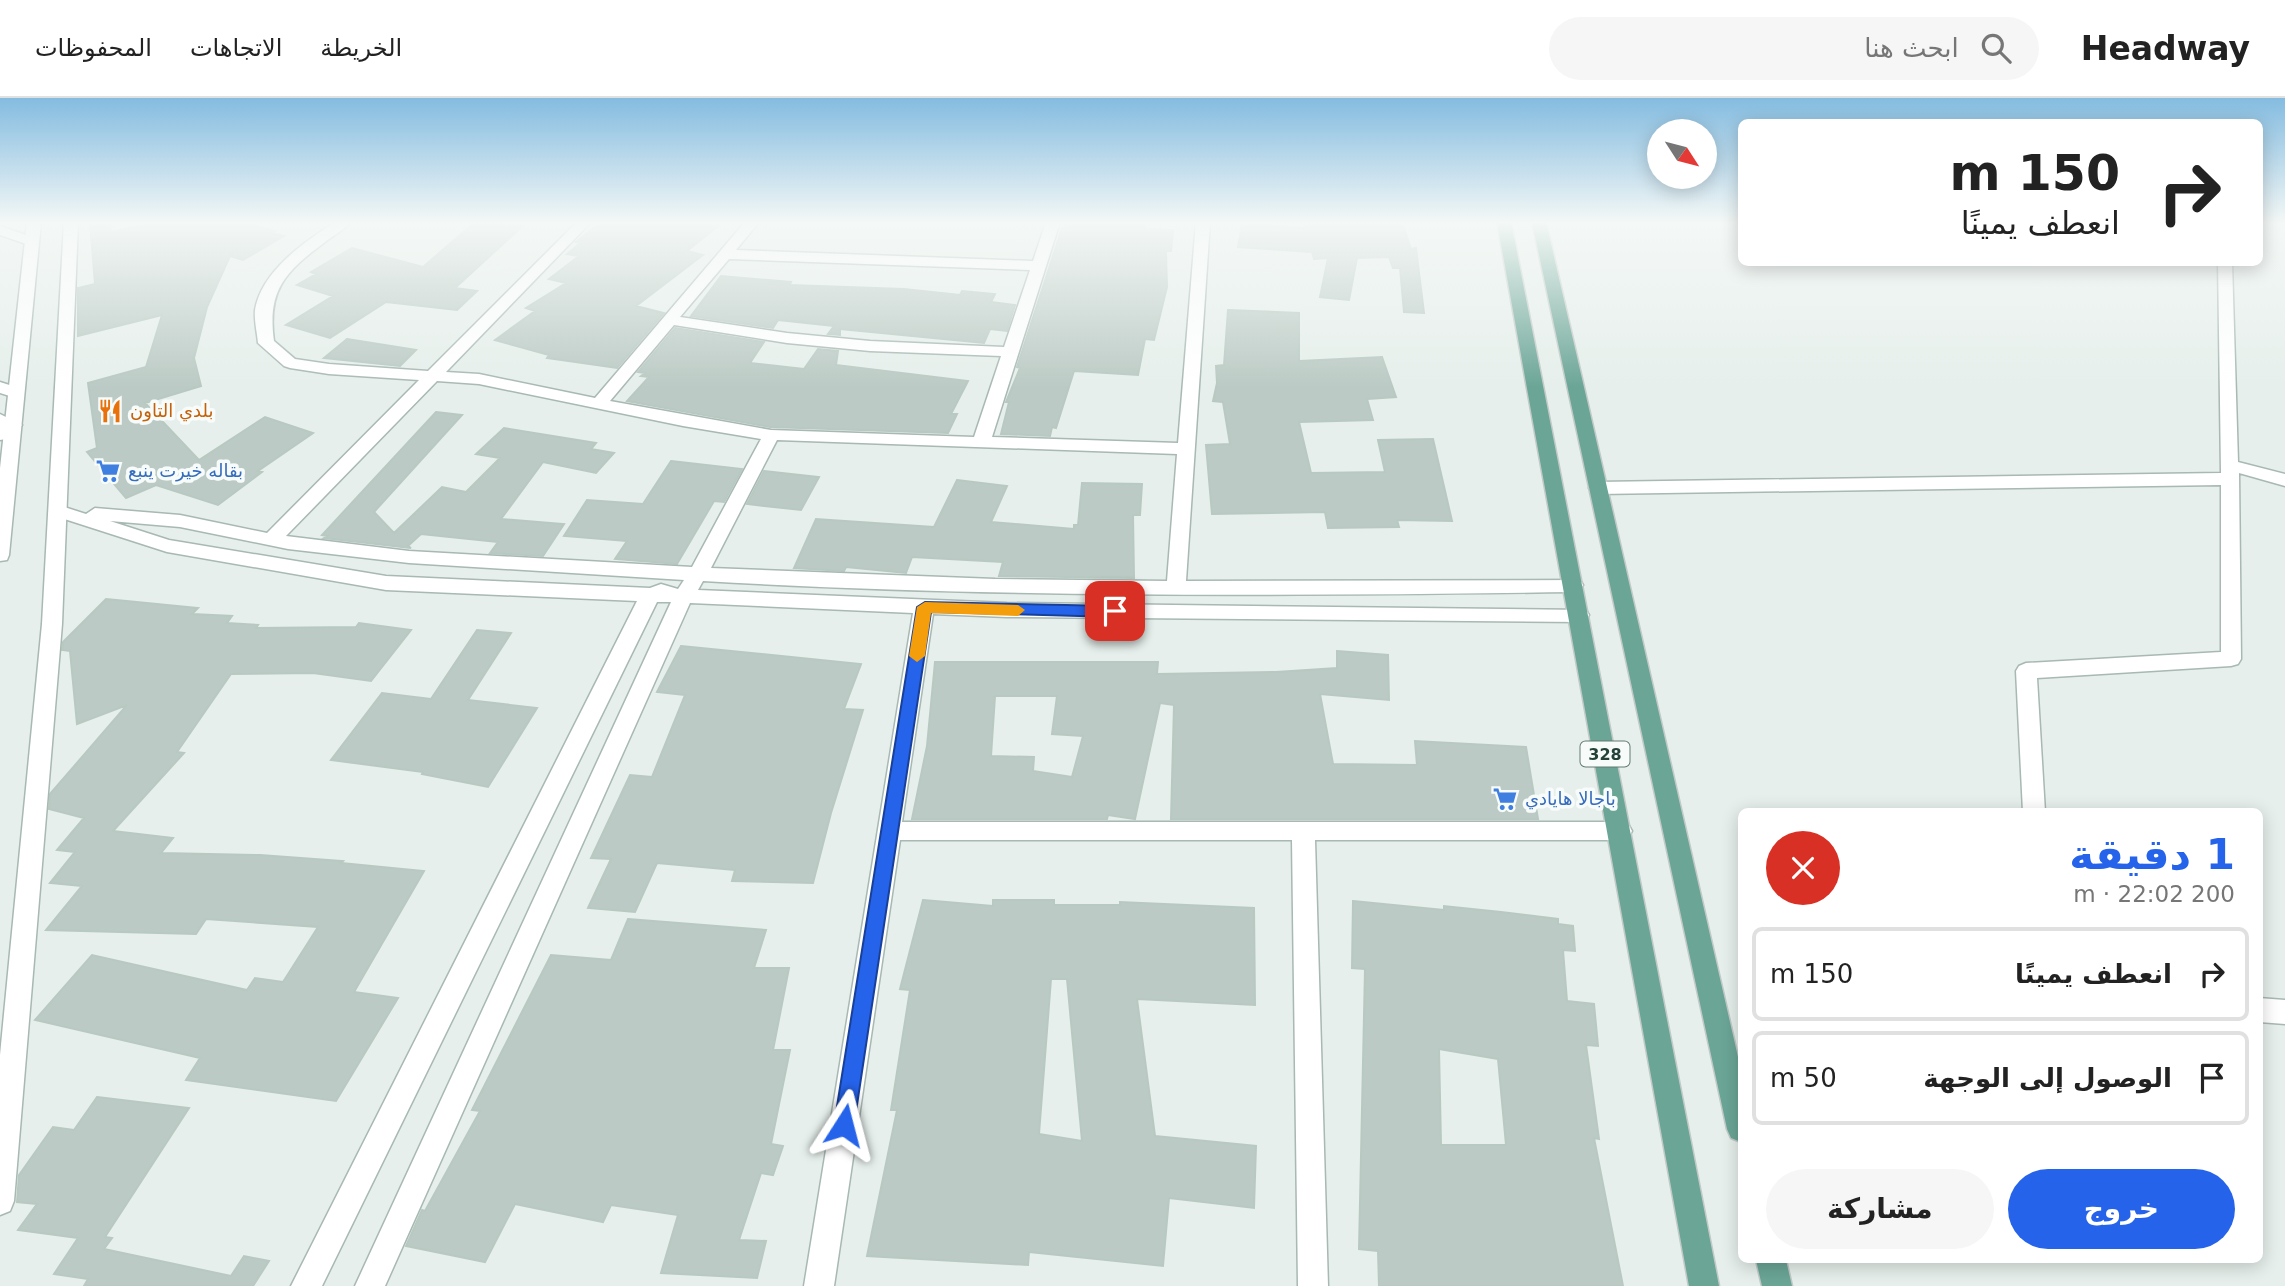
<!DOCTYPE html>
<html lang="ar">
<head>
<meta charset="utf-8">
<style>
	body { margin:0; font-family:"DejaVu Sans","Noto Sans Arabic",sans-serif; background:#f6f6f6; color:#222; direction:rtl; height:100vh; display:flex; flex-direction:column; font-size:26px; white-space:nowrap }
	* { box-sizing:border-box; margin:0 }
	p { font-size:23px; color:#767676 }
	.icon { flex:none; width:38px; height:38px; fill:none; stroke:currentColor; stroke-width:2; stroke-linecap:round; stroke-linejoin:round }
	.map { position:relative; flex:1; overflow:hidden; direction:ltr }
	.sheet { position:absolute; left:1738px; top:710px; width:525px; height:455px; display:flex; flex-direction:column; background:#fff; border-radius:10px; box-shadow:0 4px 18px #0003; direction:rtl }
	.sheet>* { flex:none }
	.guide { position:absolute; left:1738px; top:21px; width:525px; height:147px; border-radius:10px; box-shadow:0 4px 18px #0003; direction:rtl; background:#fff; color:#222; overflow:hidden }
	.needle { width:46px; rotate:126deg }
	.controls { position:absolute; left:1647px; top:21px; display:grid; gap:14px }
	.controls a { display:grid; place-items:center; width:70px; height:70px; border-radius:50%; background:#fff; box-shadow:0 4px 18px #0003; font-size:35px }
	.pin { position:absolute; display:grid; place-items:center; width:60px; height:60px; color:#fff; margin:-30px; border-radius:14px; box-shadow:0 4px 10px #0006 }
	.me { position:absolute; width:77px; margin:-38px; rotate:9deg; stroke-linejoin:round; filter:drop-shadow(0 0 5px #0008) }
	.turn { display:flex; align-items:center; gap:24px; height:147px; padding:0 28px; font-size:32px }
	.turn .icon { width:91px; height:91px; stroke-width:2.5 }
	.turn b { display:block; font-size:49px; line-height:60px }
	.round { display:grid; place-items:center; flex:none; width:74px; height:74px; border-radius:37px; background:#f6f6f6 }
	.headline { display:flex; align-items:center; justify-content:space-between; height:119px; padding:0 28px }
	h1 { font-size:42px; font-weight:800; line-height:52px; color:#2563eb }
	.primary-button { display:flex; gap:14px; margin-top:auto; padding:14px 28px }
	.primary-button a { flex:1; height:80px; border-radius:42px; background:#2563eb; color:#fff; font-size:28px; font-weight:800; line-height:80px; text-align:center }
	.primary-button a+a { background:#f6f6f6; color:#222 }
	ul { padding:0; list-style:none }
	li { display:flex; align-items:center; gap:21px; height:94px; margin:0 14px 10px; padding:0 14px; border:4px solid #e0e0e0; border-radius:10px }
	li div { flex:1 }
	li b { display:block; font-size:26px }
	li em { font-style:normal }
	header { display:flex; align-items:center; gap:42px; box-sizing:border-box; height:98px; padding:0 35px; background:#fff; border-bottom:2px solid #e0e0e0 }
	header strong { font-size:33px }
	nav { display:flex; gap:38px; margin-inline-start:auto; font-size:24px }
	.search { width:490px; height:63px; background:#f6f6f6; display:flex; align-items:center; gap:18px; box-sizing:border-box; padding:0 24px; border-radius:38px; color:#767676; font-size:26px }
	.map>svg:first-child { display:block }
	.building { fill:#bbcac4; stroke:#b8c9c2; stroke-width:2; fill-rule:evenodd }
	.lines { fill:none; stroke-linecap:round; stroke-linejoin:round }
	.minor-casing { stroke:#a8b8b2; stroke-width:3 }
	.tertiary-casing { stroke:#a8b8b2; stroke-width:3 }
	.primary-casing { stroke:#c2cac8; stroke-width:3 }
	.minor { fill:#fff; fill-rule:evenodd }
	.tertiary { fill:#fff; fill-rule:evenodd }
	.primary { fill:#6aa596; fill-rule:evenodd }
	.route { fill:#2563eb; stroke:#184099; stroke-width:2 }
	.slow { fill:#f59e0b }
	.labels { text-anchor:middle; stroke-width:7; stroke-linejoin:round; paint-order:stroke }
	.shield { fill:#f7fbf9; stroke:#637a73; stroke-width:2 }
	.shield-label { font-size:16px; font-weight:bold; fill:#24423a }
	.food-label { font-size:18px; fill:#c56008; stroke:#f7fbf9; text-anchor:start }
	.shop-label { font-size:18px; fill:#366cbe; stroke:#f7fbf9; text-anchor:start }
</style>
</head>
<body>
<header>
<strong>Headway</strong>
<div class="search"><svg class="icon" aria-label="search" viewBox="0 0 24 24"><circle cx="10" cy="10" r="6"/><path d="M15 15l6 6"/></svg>ابحث هنا</div>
<nav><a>الخريطة</a><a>الاتجاهات</a><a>المحفوظات</a></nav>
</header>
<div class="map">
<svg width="2285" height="1188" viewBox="0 0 2285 1188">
	<rect width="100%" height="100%" fill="#e6efeb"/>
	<!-- building -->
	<path class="building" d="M90,124H110L111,134L157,124H240L275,133L271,135L284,138L243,162L230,158L207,209L194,260L201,288L145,305L199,362L265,319L313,335L258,373L262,374L218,407L156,387L126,400L87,354L97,350L88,285L146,269L162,217L78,238V190L95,186Z
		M475,124H527L455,190L477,193L457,212L386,204L330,240L286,227L333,198L297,187L316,176L311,174L352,150L423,169Z
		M601,124H723L687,153L703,157L636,208L664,215L617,270L547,260L549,257L495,242L535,213L526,210L566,185L549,181L579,158L567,156L580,145L576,144Z
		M1067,124H1145V131L1173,132L1171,153H1166L1167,189L1154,242L1145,241L1138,277L1074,273L1056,330L1052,329L1050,338L1001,336L1009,304H1006L1020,270L1017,269L1062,130H1065Z
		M1402,124L1411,151L1416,150L1424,215L1404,214L1400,170H1393L1389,159L1357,160L1349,202L1320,199L1328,160L1314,161L1312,154L1238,149L1242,126L1306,130L1304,125Z
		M721,178L791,184L790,187L904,191L960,197L962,193L995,196L991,204L1015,207L1007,233L990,231L984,245L840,231V237L828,236L834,228L778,222L773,230L691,218Z
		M1228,212L1299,215V263L1382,259L1396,299L1367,301L1373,322L1299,324L1311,375L1385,374L1378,342L1433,341L1452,423L1397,422L1399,429L1328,430L1325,414L1212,416L1206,347L1230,346L1223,304L1213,303L1217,285L1216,268L1224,267Z
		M675,230L764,244L750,265L804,271L818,251L838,253L836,267L968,283L951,316H957L948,335L770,329L627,303L649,279L641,278L645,275L638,274Z
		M347,241L416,252L400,268L324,260Z
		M436,314L462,317L374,414L394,435L442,389L466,394L500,360L476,356L504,330L596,345L591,351L614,355L596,375L543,364L501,421L564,426L543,458L490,455L498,444L421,436L408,448L411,450L324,440L327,438L322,437Z
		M671,363L742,371L724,404L714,403L677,466L615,461L627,443L564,438L587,402L643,406Z
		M764,373L819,379L801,412L747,406Z
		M957,382L1007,388L991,424L1074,431V427H1078L1082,385L1142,386L1140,417H1133L1134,480L999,478L1003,464L912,459L906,475L846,469L844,473L794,470L816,421L934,429Z
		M106,501L198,510L192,516L232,518L227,525L258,527L256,530L356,529L359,525L411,532L371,583L313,575L231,576L177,654L184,655L113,733L173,740L161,755L260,757L343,763L341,765L424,773L354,894L398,900L336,1003L186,982L200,960L35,922L92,857L247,892L255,880L283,884L318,829L206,821L196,836L46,832L82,788L50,785L75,754L57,752L84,720L49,711L50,696L127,607L77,626L70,553L62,552L63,544Z
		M477,532L511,535L468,602L537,610L488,689L422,676L423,674L331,662L382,595L431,601Z
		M681,548L861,566L844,611L863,612L831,715L813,785L732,783L735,772L657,765L635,814L588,810L611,761L591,760L630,677L652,679L685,597L657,594Z
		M1337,553L1388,557L1389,602L1320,596L1333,666L1417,667L1415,643L1526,649L1538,721H1171L1174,607L1160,605L1135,721L1108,717L1107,721H912L927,648L935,564H1158L1157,576L1276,574L1337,570ZM995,598H1057L1052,636L1083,638L1072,679L1033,673L1034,659L991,658Z
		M923,802L993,808V802H1054V807H1120V804L1254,810L1255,907L1137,901L1155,1038L1256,1048L1254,1110L1169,1100L1163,1168L1029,1154L1028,1167L867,1158L897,1012H891L910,892L900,891ZM1051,881H1067L1082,1043L1039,1036Z
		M1353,803L1444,812V808L1501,814L1558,821V826L1573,828L1575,853L1563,852L1567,903L1594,906L1598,948L1586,947L1599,1041L1594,1040L1623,1188H1379L1378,1153L1359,1151L1365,871L1352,870ZM1439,951L1498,961L1506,1047H1441Z
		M628,821L766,832L754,870H789L773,952H790L771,1046L783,1048L773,1077L761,1075L739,1142L766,1143L757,1180L661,1175L678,1117L611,1107L603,1124L515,1106L485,1164L406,1148L422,1112L425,1113L480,1013L472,1012L551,857L611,862Z
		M97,999L189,1010L105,1139L112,1140L104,1151L231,1178L244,1158L269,1163L253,1188H84L88,1181L54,1176L78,1140L18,1132L37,1106L17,1104L19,1077L53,1029L74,1032Z"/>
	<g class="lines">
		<!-- minor casing -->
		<g class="minor-casing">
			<path id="minor" d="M335,124H351C344,132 334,137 325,144C285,174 267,192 274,243L295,261L329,266L428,273L577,124H591L446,274L479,276L595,300L745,124H759L736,152L1033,163L1046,124H1060L992,339L1178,345L1196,124H1210L1186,483L1580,482L1583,487L1580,492L1573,494C1283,498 993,500 703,483L698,492L1007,505L1586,512L1589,517L1586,522L1579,524L1007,519L933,516L902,724H1620L1628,726L1632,733L1628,740L1620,742H1315L1328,1188H1298L1292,742H900L834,1188H804L913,515L690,505L385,1188H355L671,504H657L322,1188H291L637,503L386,492L167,454L52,417L49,413L58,407L86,416L95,410L180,417L267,435L419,282L329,276L290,270L284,268L258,245C257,234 254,223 255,212C262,172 305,144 335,124ZM729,161L1030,172L1004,249L870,243L787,235L680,219ZM674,227L787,245L870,253L1001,258L974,339L771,332L610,303ZM437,283L479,286L683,328L761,341L692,469L409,453L286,438ZM777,342L1177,356L1167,483L995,481L711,470ZM110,423L180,429L288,451L409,465L684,482L678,491L661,486L650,490L386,478L169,442Z
				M0,128L37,141L39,144L32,148L0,137Z
				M2218,164H2232L2238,364L2285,376V388L2239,375L2241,561L2238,566L2231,568L2037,580L2045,714H2023L2016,573L2019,568L2026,565L2221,554V387L1598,396L1589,390L1598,384L2221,375Z
				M0,284L22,291L24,295L16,300L0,295Z
				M0,316L22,327L6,341L0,342Z
				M2259,900L2285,902V926L2259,924Z"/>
		</g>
		<!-- tertiary casing -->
		<g class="tertiary-casing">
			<path id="tertiary" d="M27,124H41L9,457L7,462L0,463V370Z
				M64,124H78L62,526L14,1103L10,1113L0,1117V957L42,526Z"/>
		</g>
		<!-- primary casing -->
		<g class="primary-casing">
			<path id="primary" d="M1497,124H1511L1719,1188H1689Z
				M1532,124H1546L1741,972V1044L1731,1040L1727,1031Z
				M1756,1162H1786L1792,1188H1762Z"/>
		</g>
		<!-- minor -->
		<use href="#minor" class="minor"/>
		<!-- tertiary -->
		<use href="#tertiary" class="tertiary"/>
		<!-- primary -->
		<use href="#primary" class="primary"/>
	</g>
	<!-- sky -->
	<linearGradient id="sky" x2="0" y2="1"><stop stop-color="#84bce0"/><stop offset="0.43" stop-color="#f4f8f6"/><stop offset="1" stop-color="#f4f8f6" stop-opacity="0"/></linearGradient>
	<rect width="2285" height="290" fill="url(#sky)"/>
	<!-- route -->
	<path class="route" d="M925,504L1115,508L1122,513L1115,519L931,514L854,1027L851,1035L844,1038L837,1035L834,1027L917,509Z"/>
	<!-- slow -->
	<path class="slow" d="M925,504L1018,507L1025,512L1018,518L931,515L925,558L917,564L909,558L917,509Z"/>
	<!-- icons -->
	<defs>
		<g id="restaurant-bare" transform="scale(1.89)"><path d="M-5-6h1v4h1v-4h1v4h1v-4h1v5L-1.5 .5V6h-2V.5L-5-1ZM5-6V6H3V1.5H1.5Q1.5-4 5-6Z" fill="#e8710a" stroke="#f7fbf9" stroke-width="2.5" paint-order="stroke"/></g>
		<g id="supermarket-bare" transform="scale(1.89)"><path d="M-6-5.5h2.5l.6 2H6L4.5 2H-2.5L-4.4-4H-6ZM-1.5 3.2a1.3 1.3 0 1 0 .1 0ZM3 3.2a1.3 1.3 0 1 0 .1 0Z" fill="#3f7fe0" stroke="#f7fbf9" stroke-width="2.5" paint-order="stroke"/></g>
	</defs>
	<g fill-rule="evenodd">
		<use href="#restaurant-bare" x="110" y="313"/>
		<use href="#supermarket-bare" x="108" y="373"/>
		<use href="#supermarket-bare" x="1505" y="701"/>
	</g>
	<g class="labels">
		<!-- shield labels -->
		<rect class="shield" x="1580.5" y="643.5" width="49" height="25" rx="5"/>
		<g class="shield-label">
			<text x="1605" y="662">328</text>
		</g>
		<!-- food labels -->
		<g class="food-label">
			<text x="130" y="319">بلدي التاون</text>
		</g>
		<!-- shop labels -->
		<g class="shop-label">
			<text x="128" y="379">بقاله خيرت ينبع</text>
			<text x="1525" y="707">باجالا هايادي</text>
		</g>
	</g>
</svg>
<div class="controls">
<a><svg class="needle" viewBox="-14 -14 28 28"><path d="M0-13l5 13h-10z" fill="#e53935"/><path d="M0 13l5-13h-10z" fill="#767676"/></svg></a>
</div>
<div class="pin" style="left:1115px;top:513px;background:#d93025"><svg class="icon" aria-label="arrive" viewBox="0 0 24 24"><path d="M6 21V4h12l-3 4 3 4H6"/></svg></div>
<svg class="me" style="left:844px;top:1027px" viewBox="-20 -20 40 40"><path d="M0-17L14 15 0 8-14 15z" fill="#2563eb" stroke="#fff" stroke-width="4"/></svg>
<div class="guide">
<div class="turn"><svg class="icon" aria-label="right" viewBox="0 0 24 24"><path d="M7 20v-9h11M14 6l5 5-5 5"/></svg><div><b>150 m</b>انعطف يمينًا</div></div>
</div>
<section class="sheet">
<div class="headline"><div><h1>1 دقيقة</h1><p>200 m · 22:02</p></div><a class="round" style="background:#d93025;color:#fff"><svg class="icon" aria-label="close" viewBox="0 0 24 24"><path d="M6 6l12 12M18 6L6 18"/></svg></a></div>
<ul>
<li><svg class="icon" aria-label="right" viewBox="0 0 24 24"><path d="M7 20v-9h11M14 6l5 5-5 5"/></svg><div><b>انعطف يمينًا</b></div><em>150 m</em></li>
<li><svg class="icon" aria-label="arrive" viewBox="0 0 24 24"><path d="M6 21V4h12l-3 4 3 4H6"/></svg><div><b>الوصول إلى الوجهة</b></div><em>50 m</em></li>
</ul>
<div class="primary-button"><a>خروج</a><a>مشاركة</a></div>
</section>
</div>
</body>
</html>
